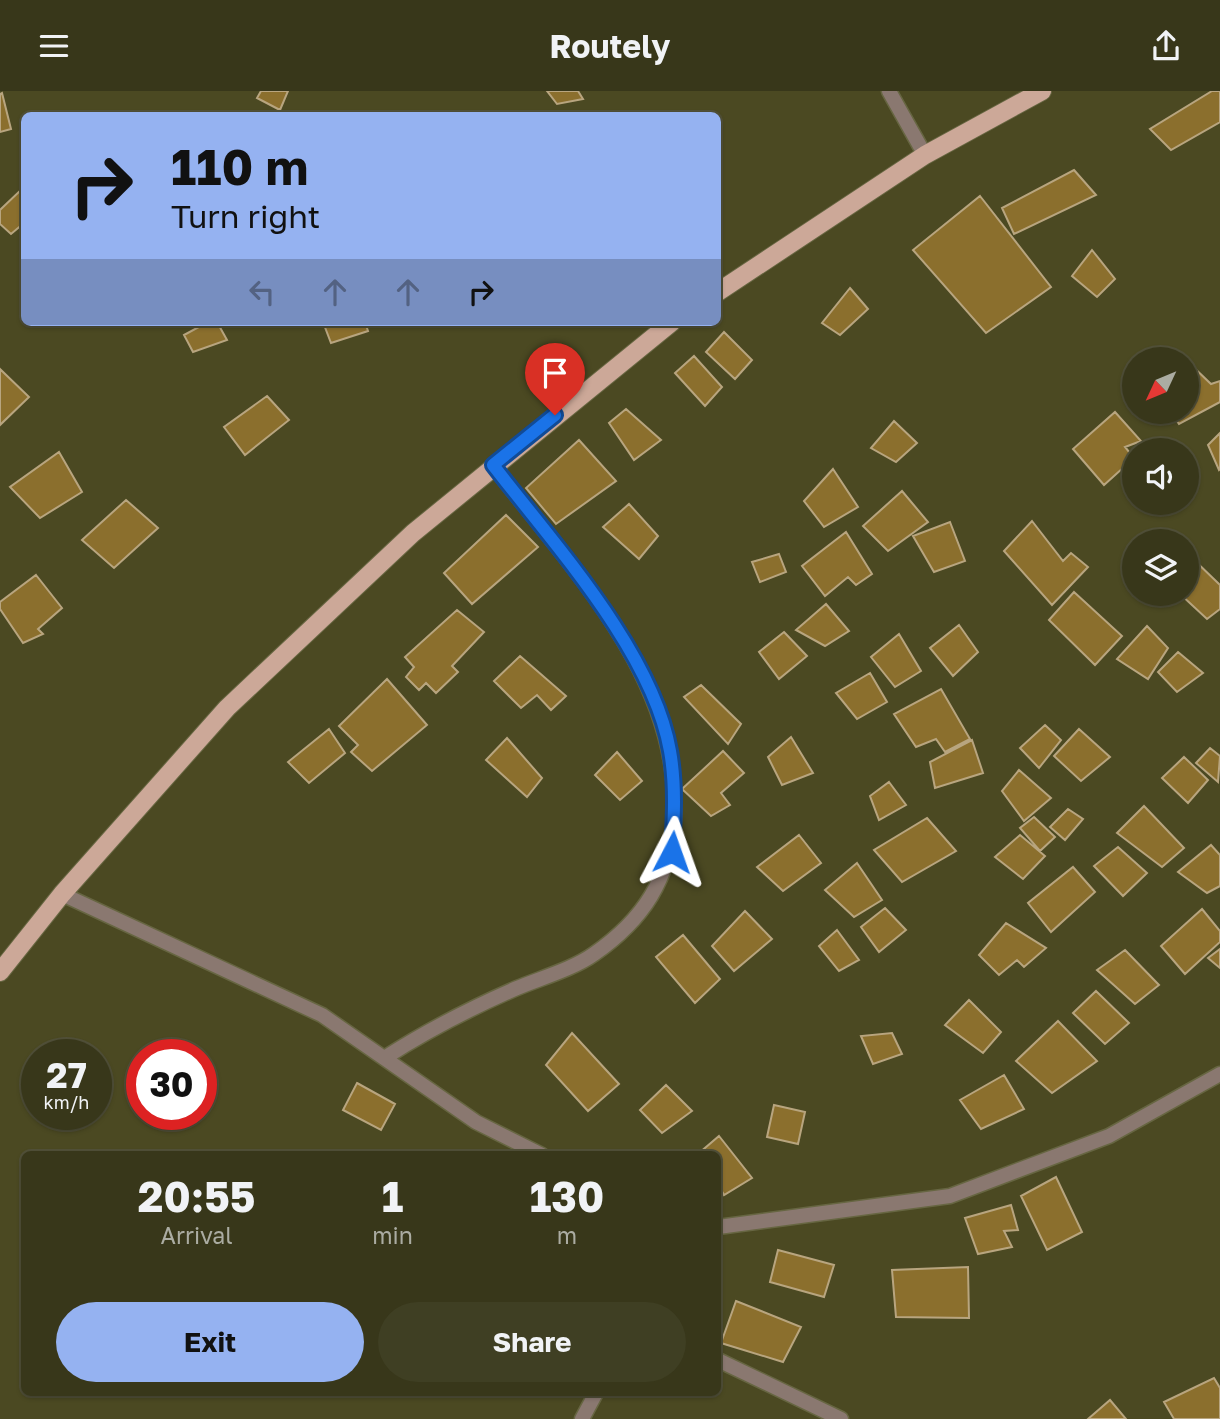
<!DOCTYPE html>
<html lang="en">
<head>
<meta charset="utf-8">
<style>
	body { margin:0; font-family:"Golos Text",sans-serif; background:#3f3f23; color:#f1f3f6; height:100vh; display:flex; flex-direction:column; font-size:26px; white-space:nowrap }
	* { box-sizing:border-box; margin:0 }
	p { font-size:23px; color:#abaca2 }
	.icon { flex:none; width:38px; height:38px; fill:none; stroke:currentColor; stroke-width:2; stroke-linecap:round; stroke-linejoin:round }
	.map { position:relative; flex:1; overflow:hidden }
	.panel { position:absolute; left:21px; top:1060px; width:700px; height:245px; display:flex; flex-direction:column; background:#38371a; border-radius:10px; box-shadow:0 2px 5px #0004,0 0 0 2px #525139 }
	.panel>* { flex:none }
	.guide { position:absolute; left:21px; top:21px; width:700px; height:214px; border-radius:10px; box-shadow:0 2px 5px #0004,0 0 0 2px #525139; background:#95b2f1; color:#111; overflow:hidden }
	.needle { width:46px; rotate:226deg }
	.controls { position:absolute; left:1122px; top:256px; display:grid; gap:14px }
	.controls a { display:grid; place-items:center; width:77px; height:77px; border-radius:50%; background:#38371a; box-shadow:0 2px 5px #0004,0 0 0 2px #525139; font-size:35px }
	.speed { position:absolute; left:21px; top:948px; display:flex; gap:14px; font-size:35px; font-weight:700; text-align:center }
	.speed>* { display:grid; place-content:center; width:91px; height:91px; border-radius:50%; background:#38371a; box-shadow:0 2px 5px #0004,0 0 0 2px #525139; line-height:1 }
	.speed small { font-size:18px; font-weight:400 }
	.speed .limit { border:10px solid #d22; background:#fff; color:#111 }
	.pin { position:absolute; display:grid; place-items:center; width:60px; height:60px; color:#fff; margin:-72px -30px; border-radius:50% 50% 50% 0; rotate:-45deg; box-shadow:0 0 7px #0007 }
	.pin .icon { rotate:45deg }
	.me { position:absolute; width:77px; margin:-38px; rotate:4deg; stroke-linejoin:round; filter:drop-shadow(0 0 5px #0008) }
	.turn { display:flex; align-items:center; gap:24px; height:147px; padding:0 35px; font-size:32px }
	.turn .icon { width:91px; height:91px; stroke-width:2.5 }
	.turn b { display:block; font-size:49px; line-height:60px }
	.lanes { display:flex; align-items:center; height:66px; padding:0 35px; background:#0003; justify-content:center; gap:35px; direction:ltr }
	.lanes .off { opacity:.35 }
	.eta { display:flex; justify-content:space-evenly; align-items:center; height:119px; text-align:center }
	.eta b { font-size:42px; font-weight:700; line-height:49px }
	.action { display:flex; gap:14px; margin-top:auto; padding:14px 35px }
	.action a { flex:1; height:80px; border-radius:42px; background:#95b2f1; color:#111; font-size:28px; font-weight:700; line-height:80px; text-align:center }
	.action a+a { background:#3f3f23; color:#f1f3f6 }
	header { display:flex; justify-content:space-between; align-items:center; height:91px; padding:0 35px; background:#38371a; font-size:32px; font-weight:700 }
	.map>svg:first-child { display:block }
	.building { fill:#8b6f2d; stroke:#b8a57f; stroke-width:2 }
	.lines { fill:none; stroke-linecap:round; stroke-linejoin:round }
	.minor-casing { stroke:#676642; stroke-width:17 }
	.primary-casing { stroke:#676642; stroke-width:20 }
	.minor { stroke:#8a7870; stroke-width:14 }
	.primary { stroke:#cca898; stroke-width:18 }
	.route-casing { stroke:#114b97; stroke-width:18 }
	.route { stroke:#1a73e8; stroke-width:12 }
</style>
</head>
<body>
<header><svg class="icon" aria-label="menu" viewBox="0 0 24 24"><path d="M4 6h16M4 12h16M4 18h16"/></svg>Routely<svg class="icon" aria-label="share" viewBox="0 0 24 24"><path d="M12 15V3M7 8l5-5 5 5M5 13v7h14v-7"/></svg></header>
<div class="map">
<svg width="1220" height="1328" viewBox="0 0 1220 1328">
	<rect width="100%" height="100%" fill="#4b4922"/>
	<!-- building -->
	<path class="building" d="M261,0H288L280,19L257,7Z
		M547,0H578L583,8L557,13Z
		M1212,0H1220V31L1171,59L1150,38Z
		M2,2L11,38L0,41V3Z
		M1074,79L1096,104L1014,143L1002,117Z
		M24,96V132L11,143L0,133V119Z
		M980,105L1051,196L986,242L913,159Z
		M1092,159L1115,188L1097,206L1072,185Z
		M850,197L868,218L840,244L822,232Z
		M208,231H217L227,249L193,261L184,244Z
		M323,231H365L368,240L331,252Z
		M724,241L752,269L735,288L706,261Z
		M694,265L722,296L705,315L675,282Z
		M1186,269L1211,293L1220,290V311L1179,333L1170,320H1186Z
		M0,278L29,306L0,334Z
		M267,305L289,329L245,364L224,336Z
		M626,318L661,349L634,369L609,332Z
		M1115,321L1141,350L1125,356L1134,367L1104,394L1073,358Z
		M894,330L917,352L896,371L871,357Z
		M1220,342V378L1219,379L1208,354Z
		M579,349L616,390L556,433L526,397Z
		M59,361L82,401L40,427L10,396Z
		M833,378L858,416L824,436L804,410Z
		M902,400L928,431L888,460L863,435Z
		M126,409L158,437L114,477L82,449Z
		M629,413L658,445L639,468L603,436Z
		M506,424L538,456L472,513L444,482Z
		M1032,430L1063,470L1071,462L1088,476L1052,514L1004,460Z
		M950,431L965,470L934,481L913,445Z
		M846,441L872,483L856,494L848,486L825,505L802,475Z
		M779,463L786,481L760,491L752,471Z
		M1190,465L1220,494V518L1207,528L1179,502H1186V469Z
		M36,484L62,517L38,538L43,543L23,552L0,518V511Z
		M1074,501L1122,545L1095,574L1049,529Z
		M826,513L849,540L825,555L796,539Z
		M457,519L484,541L452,575L458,581L436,602L426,592L419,599L406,586L414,576L405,566Z
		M959,534L978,561L953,585L930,557Z
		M1147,535L1168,557L1148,588L1117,568Z
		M784,541L807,565L779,588L759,561Z
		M899,543L921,580L895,596L871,566Z
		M1178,561L1203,582L1177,601L1158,581Z
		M520,565L566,605L551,619L537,604L521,617L494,590Z
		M870,582L887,611L857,628L836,602Z
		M387,588L427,634L372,680L351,661L358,654L339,635Z
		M701,594L741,633L728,653L684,606Z
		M941,598L970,648L945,661L936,648L916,656L894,623Z
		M1045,634L1061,649L1039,677L1020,657Z
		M329,638L345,662L309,692L288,671Z
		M1079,638L1110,666L1081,690L1054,665Z
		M791,646L813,682L782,694L768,666Z
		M507,647L542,687L527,706L486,669Z
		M972,649L983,682L935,697L930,671Z
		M1210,657L1220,665L1218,691L1196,672Z
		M723,660L744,682L721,702L730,714L711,725L682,698Z
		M617,661L642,690L620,709L595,684Z
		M1184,666L1208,689L1188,712L1162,687Z
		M1019,679L1051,707L1024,730L1002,700Z
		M889,691L906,714L879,729L870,705Z
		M1144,715L1184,757L1162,776L1117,742Z
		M1068,718L1083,728L1065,749L1050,736Z
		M1034,726L1055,746L1040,760L1020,737Z
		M927,727L956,760L902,791L874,759Z
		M799,744L821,772L783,800L757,776Z
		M1020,744L1045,765L1023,788L995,766Z
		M1211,754L1220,764V795L1207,802L1178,781Z
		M1118,756L1147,782L1123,805L1094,775Z
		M857,772L882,809L854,826L825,799Z
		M1073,776L1095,801L1051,841L1028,812Z
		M885,817L906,839L879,861L861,836Z
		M1202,818L1220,840V851L1185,883L1161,855Z
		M745,820L772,848L734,880L712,855Z
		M1006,832L1046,857L1024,876L1017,869L999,884L979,864Z
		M837,839L859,869L839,880L819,855Z
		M683,844L720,888L695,912L656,866Z
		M1220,858V877L1208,867Z
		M1125,859L1159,894L1135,913L1097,879Z
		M1096,900L1129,932L1105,953L1073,922Z
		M969,909L1001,941L983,962L945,934Z
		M1058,930L1097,970L1052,1002L1016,970Z
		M572,942L619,993L588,1020L546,974Z
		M892,942L902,963L873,973L861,945Z
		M1004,984L1024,1018L981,1038L960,1009Z
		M357,992L395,1013L381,1039L343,1019Z
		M666,994L692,1020L662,1042L640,1019Z
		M774,1014L805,1021L798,1053L767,1046Z
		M719,1045L752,1087L724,1104L718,1093V1064L698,1063Z
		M1056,1086L1082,1141L1047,1159L1021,1105Z
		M1011,1114L1018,1139L1004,1140L1012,1156L978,1163L965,1127Z
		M778,1159L834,1174L824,1206L770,1191Z
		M968,1176L969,1227L896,1226L892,1179Z
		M736,1210L801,1236L783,1271L721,1252Z
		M1214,1287L1220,1297V1328H1174L1164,1311Z
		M1110,1309L1126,1328H1088Z"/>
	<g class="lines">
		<!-- minor casing -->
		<g class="minor-casing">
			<path id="minor" d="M889,0L925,64
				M62,803L322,924L476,1031L542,1064
				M386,966C428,939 471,917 517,897C541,887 573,878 594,863C643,829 670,788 674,728C683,589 571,477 493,374
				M718,1136L950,1105L1109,1045L1220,983
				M718,1269L841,1328
				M582,1328L596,1302"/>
		</g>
		<!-- primary casing -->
		<g class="primary-casing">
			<path id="primary" d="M718,201L925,64L1042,0
				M0,881L62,803L227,617L413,442L672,231"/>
		</g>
		<!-- minor -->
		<use href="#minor" class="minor"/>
		<!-- primary -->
		<use href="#primary" class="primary"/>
	</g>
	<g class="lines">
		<!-- route casing -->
		<g class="route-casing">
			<path id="route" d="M555,324L493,374C553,452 653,561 670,660C676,694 674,727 672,761"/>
		</g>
		<!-- route -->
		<use href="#route" class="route"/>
	</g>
</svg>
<div class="controls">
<a><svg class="needle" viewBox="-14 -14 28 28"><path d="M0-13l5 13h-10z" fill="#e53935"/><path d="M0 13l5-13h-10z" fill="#abaca2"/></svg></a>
<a><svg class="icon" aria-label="sound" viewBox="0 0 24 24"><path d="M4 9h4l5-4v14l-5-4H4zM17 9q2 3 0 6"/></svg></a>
<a><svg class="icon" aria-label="layers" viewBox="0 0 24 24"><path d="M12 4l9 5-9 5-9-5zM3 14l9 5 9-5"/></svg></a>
</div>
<div class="speed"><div>27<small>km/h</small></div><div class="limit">30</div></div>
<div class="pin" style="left:555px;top:324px;background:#d93025"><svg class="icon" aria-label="arrive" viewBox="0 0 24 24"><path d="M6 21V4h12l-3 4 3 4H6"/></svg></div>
<svg class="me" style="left:672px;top:761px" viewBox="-20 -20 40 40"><path d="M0-17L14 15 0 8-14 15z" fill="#1a73e8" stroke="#fff" stroke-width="4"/></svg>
<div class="guide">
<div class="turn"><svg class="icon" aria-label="right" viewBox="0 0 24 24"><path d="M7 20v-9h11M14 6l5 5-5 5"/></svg><div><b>110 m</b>Turn right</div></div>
<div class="lanes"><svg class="icon off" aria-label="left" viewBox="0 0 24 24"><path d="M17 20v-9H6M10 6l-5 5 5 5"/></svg><svg class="icon off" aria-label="ahead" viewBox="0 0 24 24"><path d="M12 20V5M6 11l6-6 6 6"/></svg><svg class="icon off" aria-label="ahead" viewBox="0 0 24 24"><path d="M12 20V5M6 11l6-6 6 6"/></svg><svg class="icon" aria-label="right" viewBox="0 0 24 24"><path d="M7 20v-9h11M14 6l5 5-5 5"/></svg></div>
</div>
<section class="panel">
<div class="eta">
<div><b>20:55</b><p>Arrival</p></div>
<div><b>1</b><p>min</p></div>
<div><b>130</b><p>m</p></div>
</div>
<div class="action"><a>Exit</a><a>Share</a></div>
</section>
</div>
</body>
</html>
